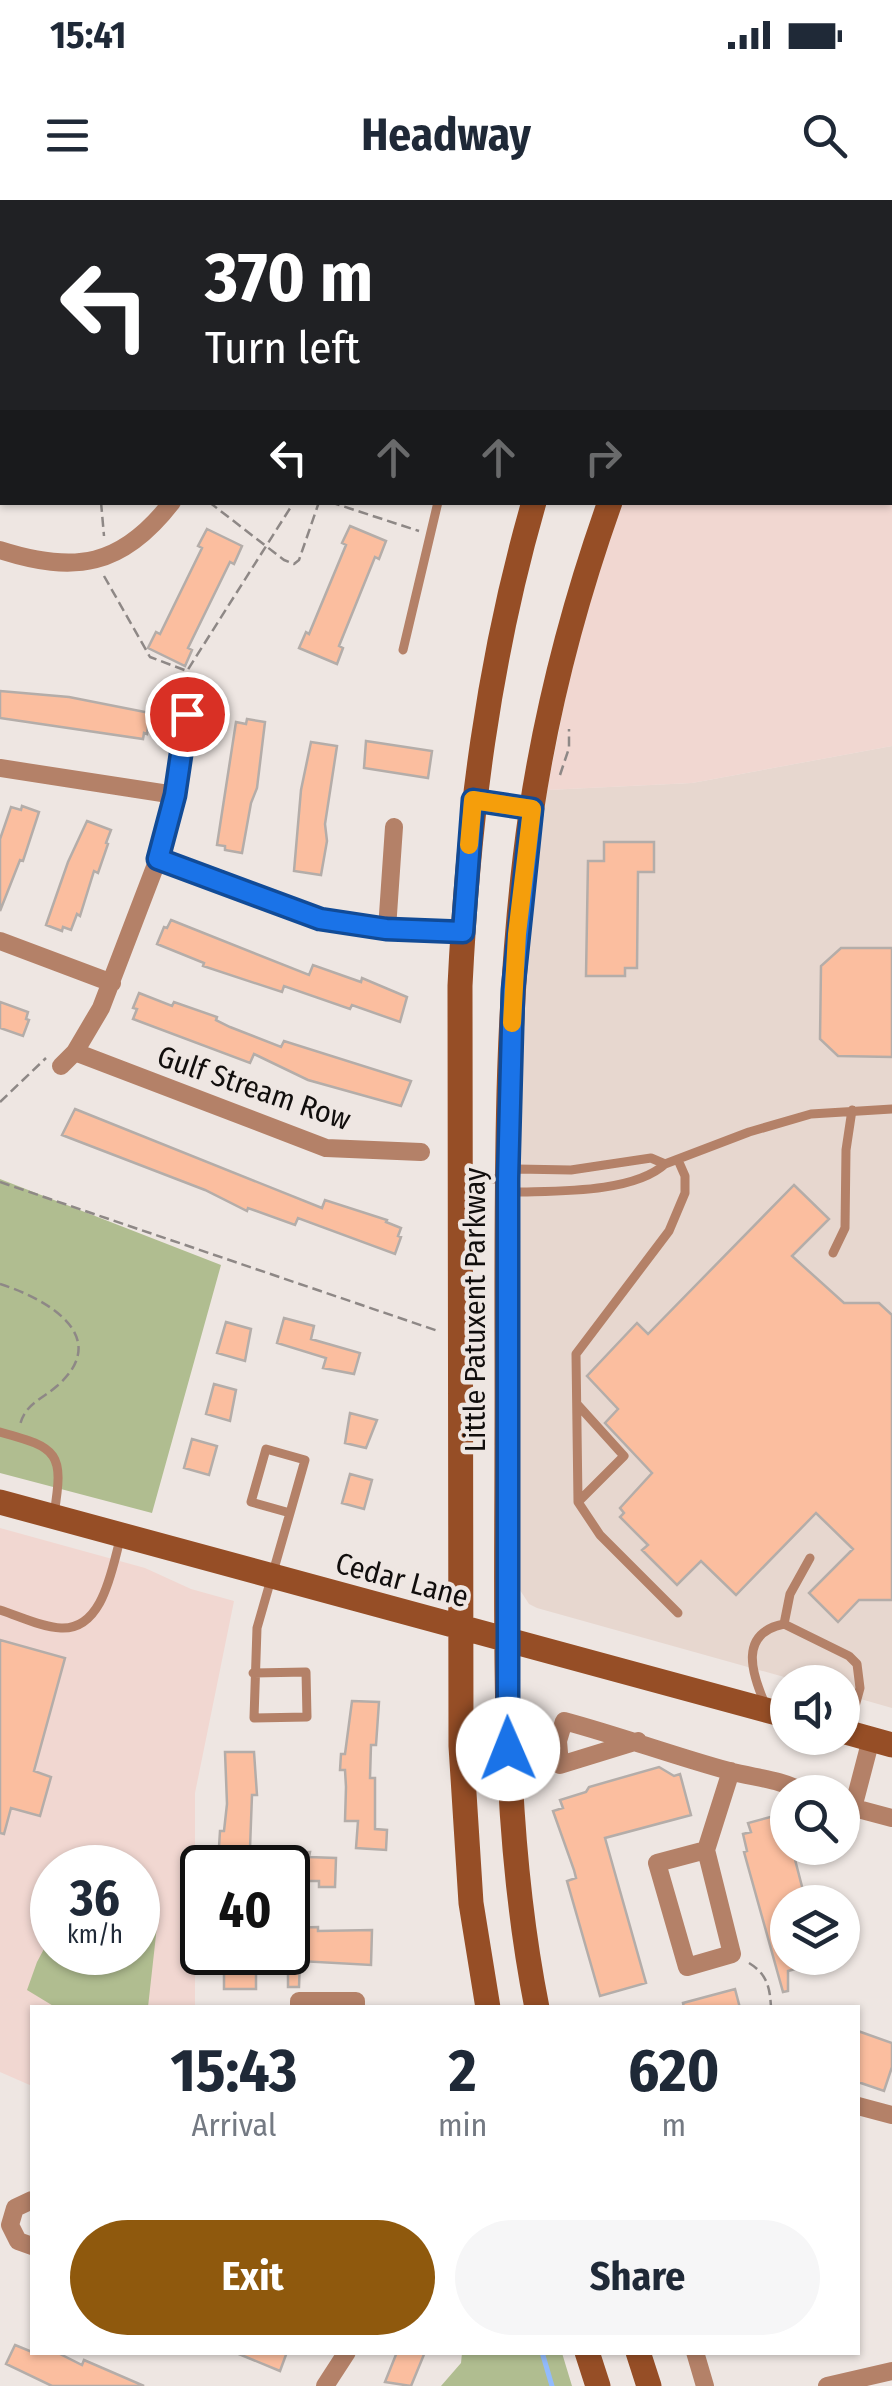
<!DOCTYPE html>
<html lang="en">
<head>
<meta charset="utf-8">
<style>
	body { margin:0; font-family:"Fira Sans Condensed",sans-serif; background:#f6f6f7; color:#1f2937; height:100vh; display:flex; flex-direction:column; font-size:38px; white-space:nowrap }
	* { box-sizing:border-box; margin:0 }
	p { font-size:32px; color:#747a83 }
	.icon { flex:none; width:55px; height:55px; fill:none; stroke:currentColor; stroke-width:2; stroke-linecap:round; stroke-linejoin:round }
	.map { position:relative; flex:1; overflow:hidden }
	.drawer { position:absolute; left:30px; top:1805px; width:830px; height:350px; display:flex; flex-direction:column; background:#fff; border-radius:0px; box-shadow:0 2px 8px #0004 }
	.drawer>* { flex:none }
	.banner { position:absolute; left:0px; top:0px; width:892px; height:305px; box-shadow:0 2px 8px #0004; background:#202124; color:#fff; overflow:hidden }
	.buttons { position:absolute; left:770px; top:1465px; display:grid; gap:20px }
	.buttons a { display:grid; place-items:center; width:90px; height:90px; border-radius:50%; background:#fff; box-shadow:0 2px 8px #0004; font-size:50px }
	.speed { position:absolute; left:30px; top:1645px; display:flex; gap:20px; font-size:50px; font-weight:700; text-align:center }
	.speed>* { display:grid; place-content:center; width:130px; height:130px; border-radius:50%; background:#fff; box-shadow:0 2px 8px #0004; line-height:1 }
	.speed small { font-size:25px; font-weight:400 }
	.speed .limit { border:5px solid #111; border-radius:15px; background:#fff; color:#111 }
	.pin { position:absolute; display:grid; place-items:center; width:85px; height:85px; color:#fff; margin:-42px; border:5px solid #fff; border-radius:50%; box-shadow:0 2px 10px #0007 }
	.me { position:absolute; width:110px; margin:-55px; rotate:359deg; stroke-linejoin:round; filter:drop-shadow(0 0 8px #0008) }
	.turn { display:flex; align-items:center; gap:35px; height:210px; padding:0 40px; font-size:45px }
	.turn .icon { width:130px; height:130px; stroke-width:2.5 }
	.turn b { display:block; font-size:70px; line-height:85px }
	.lanes { display:flex; align-items:center; height:95px; padding:0 40px; background:#0003; justify-content:center; gap:50px; direction:ltr }
	.lanes .off { opacity:.35 }
	.eta { display:flex; justify-content:space-evenly; align-items:center; height:170px; text-align:center }
	.eta b { font-size:60px; font-weight:700; line-height:70px }
	.action { display:flex; gap:20px; margin-top:auto; padding:20px 40px }
	.action a { flex:1; height:115px; border-radius:60px; background:#8f590d; color:#fff; font-size:40px; font-weight:700; line-height:115px; text-align:center }
	.action a+a { background:#f6f6f7; color:#1f2937 }
	.status { display:flex; justify-content:space-between; align-items:center; height:70px; padding:0 50px; background:#fff; direction:ltr }
	.status svg { height:28px; fill:currentColor }
	header { display:flex; justify-content:space-between; align-items:center; height:130px; padding:0 40px; background:#fff; font-size:45px; font-weight:700 }
	.map>svg:first-child { display:block }
	.built { fill:#e7d7cf }
	.education { fill:#f1d7d1; fill-rule:evenodd }
	.green { fill:#b0bd90 }
	.lines { fill:none; stroke-linecap:round; stroke-linejoin:round }
	.stream { stroke:#92bbfc; stroke-width:5 }
	.building { fill:#fbbe9f; stroke:#b4ada9; stroke-width:2.5 }
	.path { stroke:#8e8886; stroke-width:2.5; stroke-dasharray:10 5; stroke-linecap:butt }
	.lane { stroke:#b48168; stroke-width:9 }
	.street { stroke:#b48168; stroke-width:18 }
	.secondary { stroke:#964e26; stroke-width:25 }
	.route-casing { stroke:#114b97; stroke-width:25 }
	.route { stroke:#1a73e8; stroke-width:18 }
	.slow { stroke:#f59e0b; stroke-width:18 }
	.labels { text-anchor:middle; stroke-width:9; stroke-linejoin:round; paint-order:stroke }
	.street-label { font-size:30px; fill:#110e0d; stroke:#eee6e2 }
</style>
</head>
<body>
<div class="status"><b>15:41</b><svg viewBox="0 0 49 12"><path d="M0 12V9h3v3zM5 12V6h3v6zM10 12V3h3v9zM15 12V0h3v12zM26 1h20v11H26zM47 4h2v5h-2z"/></svg></div>
<header><svg class="icon" aria-label="menu" viewBox="0 0 24 24"><path d="M4 6h16M4 12h16M4 18h16"/></svg>Headway<svg class="icon" aria-label="search" viewBox="0 0 24 24"><circle cx="10" cy="10" r="6"/><path d="M15 15l6 6"/></svg></header>
<div class="map">
<svg width="892" height="2186" viewBox="0 0 892 2186">
	<rect width="100%" height="100%" fill="#eee6e2"/>
	<!-- built -->
	<path class="built" d="M892,546V1508L843,1494L842,1482H802L537,1408L529,1404L518,1387L522,793L533,675L547,590L692,583Z"/>
	<!-- education -->
	<path class="education" d="M768,0H892V546L692,583L547,590L577,441L620,303L890,302V2H767Z
		M0,1328L145,1368L191,1389L234,1401L195,1593V1807L32,1808V1886L0,1872ZM52,1668H138V1752H52Z"/>
	<!-- green -->
	<path class="green" d="M0,979L221,1065L152,1313L0,1273Z
		M138,1712L158,1717L148,1807H55L27,1790L37,1762L52,1734V1752H138Z
		M462,2153H562L572,2186H441L461,2163Z"/>
	<g class="lines">
		<!-- stream -->
		<path class="stream" d="M542,2152L552,2186"/>
	</g>
	<!-- building -->
	<path class="building" d="M350,326L386,341L379,359L375,357L339,446L343,448L337,464L299,448L306,432L309,434L346,345L342,343Z
		M207,329L242,346L234,364L230,362L188,448L192,450L185,466L148,448L156,432L160,434L202,348L198,346Z
		M0,491L69,497L150,513L147,534L144,533L143,539L0,518Z
		M247,519L265,522L257,588L251,603L242,653L225,650V646L217,645L236,522L246,524Z
		M366,541L432,551L428,578L364,568Z
		M311,542L337,546L325,624L327,641L321,675L294,671L301,590Z
		M22,606L39,612L23,661L20,660L0,711V639L11,607L21,610Z
		M87,621L111,630L106,643L108,644L98,673L94,671L80,716L77,714L71,730L63,727L62,731L46,725L68,662Z
		M604,642H654V672H638L637,768H625V776H586L588,661H604Z
		M171,720L309,775L313,765L361,782L362,778L407,797L400,822L352,805L350,809L284,786L282,792L203,766L204,763L157,744L164,727L167,728Z
		M841,748H892V857L838,856L820,839L821,766Z
		M139,793L172,806L174,802L217,817L216,820L230,827L281,847L284,841L411,881L401,906L308,880L254,854L250,863L133,819L137,809L133,808Z
		M0,802L28,812L26,819L29,820L23,836L0,828Z
		M75,909L322,1008L325,1000L387,1020L386,1022L401,1028L398,1036L401,1037L395,1054L298,1018L295,1025L248,1008L247,1011L205,990L62,935Z
		M794,985L829,1019L792,1056L844,1103H879L892,1115V1400H859L838,1422L809,1393L853,1349L816,1313L736,1395L701,1361L677,1385L642,1350L648,1345L620,1317L624,1313L620,1308L652,1273L605,1223L618,1209L587,1176L637,1123L648,1134Z
		M284,1118L314,1126L311,1139L360,1153L354,1174L323,1168L326,1158L277,1143Z
		M226,1122L251,1129L245,1161L217,1153Z
		M214,1184L236,1190L230,1221L206,1214Z
		M350,1213L377,1220L366,1248L345,1243Z
		M192,1239L217,1246L209,1275L184,1268Z
		M350,1274L372,1280L364,1309L342,1303Z
		M0,1440L65,1458L34,1571L51,1577L40,1616L11,1608L4,1634L0,1633Z
		M352,1501L379,1502L376,1545H371L370,1578H375V1629L387,1630L386,1650L356,1648L358,1621H345L346,1587L345,1570H340L341,1554H345Z
		M225,1552H254L257,1595H252L250,1648L219,1647L220,1631H224L227,1604Z
		M659,1567L674,1576L680,1574L691,1615L605,1638L646,1783L600,1796L567,1681L576,1678L574,1670L553,1611L563,1608L560,1600L586,1592L589,1587Z
		M774,1616L775,1619L788,1616V1648H792L806,1702H788V1758H821V1762L788,1771V1791L783,1792L744,1652L747,1651L743,1634L751,1632L748,1623Z
		M288,1652H310L309,1657L336,1658L335,1687H319V1681H291L288,1668H237V1653Z
		M318,1727V1731L372,1730L371,1765L300,1761L299,1787H288V1728Z
		M224,1754L256,1755V1789H224Z
		M735,1789L740,1808H684L683,1803Z
		M858,1831L892,1843V1867L884,1891L858,1882Z
		M15,2145L32,2152H56L82,2165L84,2160L144,2186H52L6,2164Z
		M234,2152H287L280,2171Z
		M397,2152H425L411,2186L385,2182Z"/>
	<g class="lines">
		<!-- path -->
		<path class="path" d="M783,2L784,0
			M101,302L104,336
			M209,302L284,360L294,364L299,360L319,302
			M330,302L419,331
			M104,376L150,457L187,471L294,302
			M560,575L569,548V529
			M0,902L46,858
			M0,982L438,1131
			M0,1084C45,1098 114,1136 57,1186C41,1200 25,1204 20,1225
			M749,1763C767,1774 770,1787 771,1808"/>
		<!-- lane -->
		<path class="lane" d="M23,2L25,0
			M0,33L2,30
			M403,450L438,302
			M475,600L529,609
			M512,974L517,969L571,970L651,958L665,964
			M464,979H503
			M513,986L517,992H527C566,991 636,991 665,964L749,932L811,914L892,909
			M833,1053L845,1028L846,950L852,910
			M577,1204L624,1256L578,1302
			M0,1232C59,1248 64,1253 54,1314
			M0,1410C19,1416 41,1427 61,1428C104,1430 112,1367 121,1336
			M678,1413L600,1335L578,1302L576,1154L669,1031L685,993V976L678,960
			M784,1424L790,1394L810,1358
			M253,1473L306,1472L307,1517L254,1518L257,1428L290,1313L251,1302L266,1249L305,1260L290,1313
			M765,1504C752,1474 738,1433 784,1424L849,1456L857,1464L860,1488L849,1528"/>
		<!-- street -->
		<path class="street" d="M277,2V0
			M349,2L350,0
			M0,350C75,374 122,367 172,302
			M0,568L175,595
			M158,659L320,719L387,729L463,732
			M387,729L394,627
			M0,741L112,783
			M75,852L326,948L421,952
			M61,866L75,852L101,808L158,659L175,595L187,514
			M638,1541L560,1565L558,1541L564,1521C620,1536 674,1556 729,1571C755,1578 780,1579 804,1592
			M843,1605L892,1618
			M853,1608L871,1539
			M706,1650L657,1663L687,1767L732,1754L706,1650L731,1571
			M299,1808V1801H356V1808
			M858,1906L892,1915
			M32,2000L15,2008L10,2025L18,2041L32,2046
			M695,2152L705,2186
			M325,2186L347,2152
			M827,2186L892,2171"/>
		<!-- secondary -->
		<path class="secondary" d="M653,2L654,0
			M743,2L745,0
			M0,1302L788,1516
			M842,1531L892,1545
			M488,1808L471,1703L461,1546L460,786C468,621 488,461 534,302
			M537,1808C500,1622 507,1433 507,1245C508,1034 501,821 531,613C547,507 574,403 610,302
			M587,2152L598,2186
			M638,2152L649,2186"/>
	</g>
	<g class="lines">
		<!-- route casing -->
		<g class="route-casing">
			<path id="route" d="M187,514L175,595L158,659L320,719L386,729L463,732L473,600L532,609L513,790L508,979V1549"/>
		</g>
		<!-- route -->
		<use href="#route" class="route"/>
		<!-- slow -->
		<path class="slow" d="M469,645L473,600L532,609L517,734L512,823"/>
	</g>
	<g class="labels">
		<!-- street labels -->
		<g class="street-label">
			<text transform="translate(254 888) rotate(19)" y="10">Gulf Stream Row</text>
			<text transform="translate(475 1110) rotate(-90)" y="10">Little Patuxent Parkway</text>
			<text transform="translate(402 1380) rotate(15)" y="10">Cedar Lane</text>
		</g>
	</g>
</svg>
<div class="buttons">
<a><svg class="icon" aria-label="sound" viewBox="0 0 24 24"><path d="M4 9h4l5-4v14l-5-4H4zM17 9q2 3 0 6"/></svg></a>
<a><svg class="icon" aria-label="search" viewBox="0 0 24 24"><circle cx="10" cy="10" r="6"/><path d="M15 15l6 6"/></svg></a>
<a><svg class="icon" aria-label="layers" viewBox="0 0 24 24"><path d="M12 4l9 5-9 5-9-5zM3 14l9 5 9-5"/></svg></a>
</div>
<div class="speed"><div>36<small>km/h</small></div><div class="limit">40</div></div>
<div class="pin" style="left:187px;top:514px;background:#d93025"><svg class="icon" aria-label="arrive" viewBox="0 0 24 24"><path d="M6 21V4h12l-3 4 3 4H6"/></svg></div>
<svg class="me" style="left:508px;top:1549px" viewBox="-20 -20 40 40"><circle r="19" fill="#fff"/><path d="M0-13L10 11 0 6-10 11z" fill="#1a73e8"/></svg>
<div class="banner">
<div class="turn"><svg class="icon" aria-label="left" viewBox="0 0 24 24"><path d="M17 20v-9H6M10 6l-5 5 5 5"/></svg><div><b>370 m</b>Turn left</div></div>
<div class="lanes"><svg class="icon" aria-label="left" viewBox="0 0 24 24"><path d="M17 20v-9H6M10 6l-5 5 5 5"/></svg><svg class="icon off" aria-label="ahead" viewBox="0 0 24 24"><path d="M12 20V5M6 11l6-6 6 6"/></svg><svg class="icon off" aria-label="ahead" viewBox="0 0 24 24"><path d="M12 20V5M6 11l6-6 6 6"/></svg><svg class="icon off" aria-label="right" viewBox="0 0 24 24"><path d="M7 20v-9h11M14 6l5 5-5 5"/></svg></div>
</div>
<section class="drawer">
<div class="eta">
<div><b>15:43</b><p>Arrival</p></div>
<div><b>2</b><p>min</p></div>
<div><b>620</b><p>m</p></div>
</div>
<div class="action"><a>Exit</a><a>Share</a></div>
</section>
</div>
</body>
</html>
